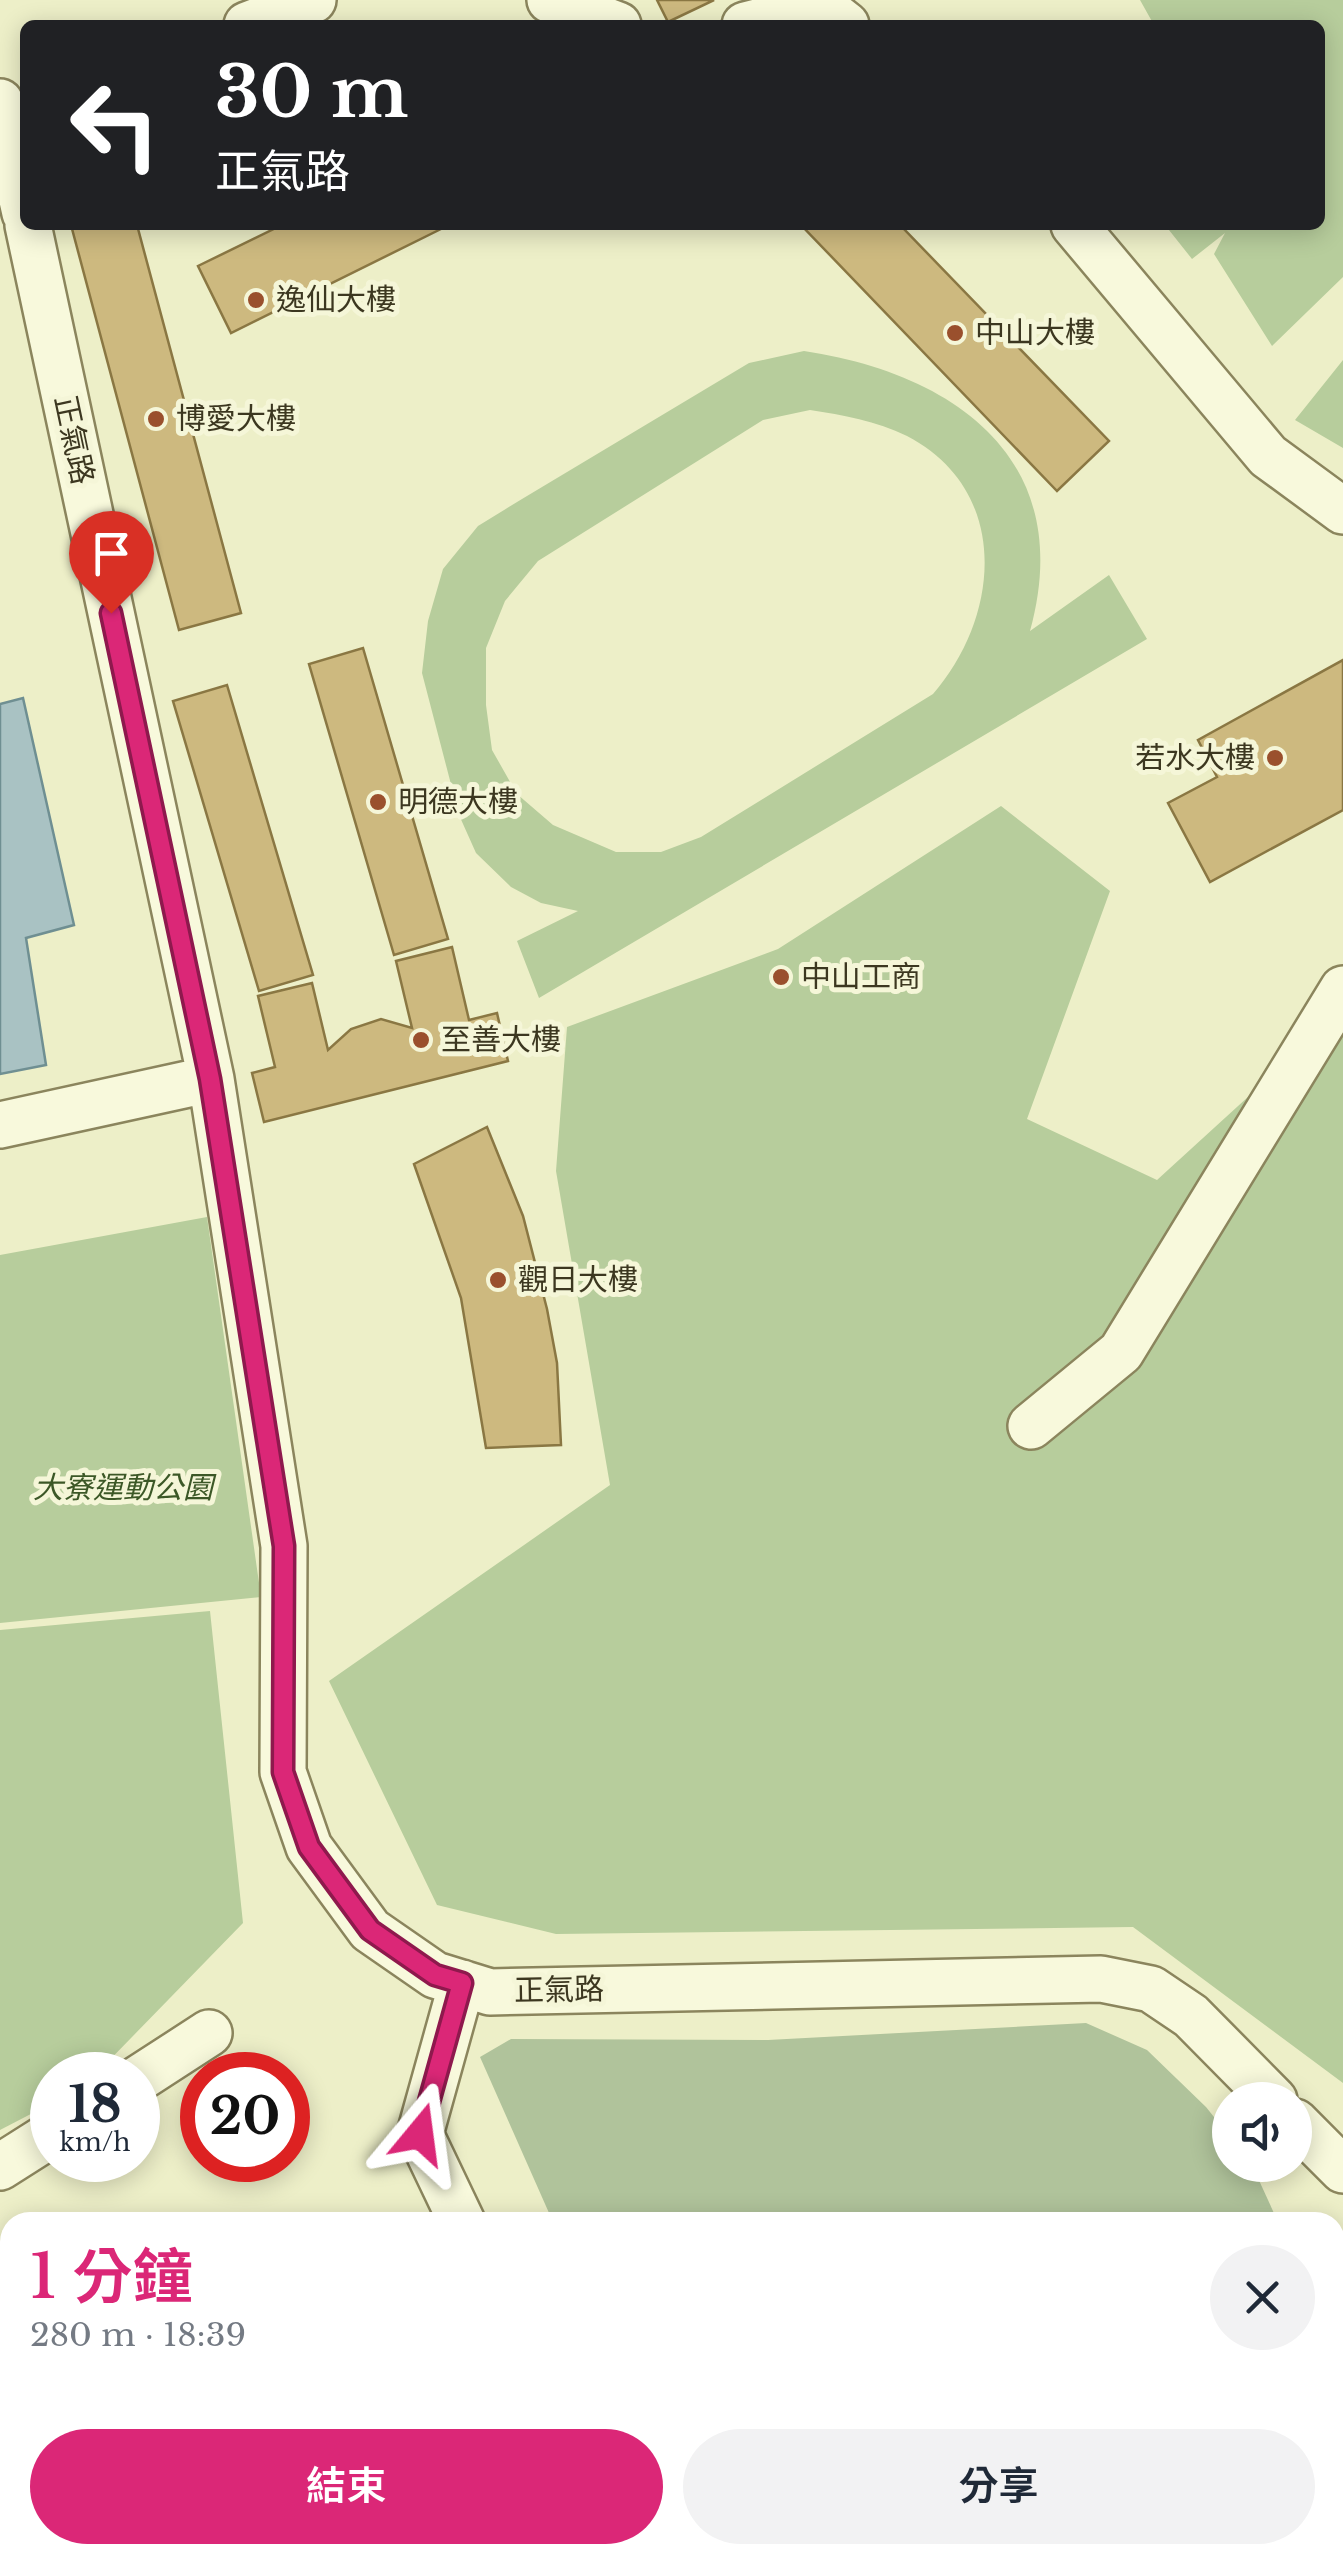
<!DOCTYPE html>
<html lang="zh-TW">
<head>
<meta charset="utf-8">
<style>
	body { margin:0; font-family:"Libre Baskerville","Noto Sans TC",serif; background:#f2f2f3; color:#1f2937; height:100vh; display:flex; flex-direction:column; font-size:38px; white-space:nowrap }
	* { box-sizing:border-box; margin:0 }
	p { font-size:32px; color:#747a83 }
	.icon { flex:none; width:55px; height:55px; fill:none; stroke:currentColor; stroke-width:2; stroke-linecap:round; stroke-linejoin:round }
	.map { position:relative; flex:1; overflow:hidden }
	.drawer { position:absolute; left:0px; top:2212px; width:1345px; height:352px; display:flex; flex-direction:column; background:#fff; border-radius:30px 30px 0 0; box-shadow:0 5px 25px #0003 }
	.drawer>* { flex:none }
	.top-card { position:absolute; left:20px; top:20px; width:1305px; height:210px; border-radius:15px; box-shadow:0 5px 25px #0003; background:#202124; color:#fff; overflow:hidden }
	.controls { position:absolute; left:1212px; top:2082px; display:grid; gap:20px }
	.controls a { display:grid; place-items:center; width:100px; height:100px; border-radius:50%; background:#fff; box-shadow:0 5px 25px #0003; font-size:50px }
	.speed { position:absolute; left:30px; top:2052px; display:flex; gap:20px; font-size:50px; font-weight:700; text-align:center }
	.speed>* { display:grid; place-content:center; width:130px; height:130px; border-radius:50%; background:#fff; box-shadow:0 5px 25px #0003; line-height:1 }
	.speed small { font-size:25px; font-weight:400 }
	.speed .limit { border:15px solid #d22; background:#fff; color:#111 }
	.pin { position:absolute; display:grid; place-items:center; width:85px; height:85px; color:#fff; margin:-102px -42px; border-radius:50% 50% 50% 0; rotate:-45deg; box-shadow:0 0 10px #0007 }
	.pin .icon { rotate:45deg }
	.me { position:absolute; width:110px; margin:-55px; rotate:16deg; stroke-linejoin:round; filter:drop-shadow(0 0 8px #0008) }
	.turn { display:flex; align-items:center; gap:35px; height:210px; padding:0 30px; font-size:45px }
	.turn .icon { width:130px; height:130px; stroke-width:2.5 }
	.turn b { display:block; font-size:70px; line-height:85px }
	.round { display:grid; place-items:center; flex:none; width:105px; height:105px; border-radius:52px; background:#f2f2f3 }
	.summary { display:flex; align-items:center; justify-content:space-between; height:170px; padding:0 30px }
	h1 { font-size:60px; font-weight:600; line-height:75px; color:#db2777 }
	.cta { display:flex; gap:20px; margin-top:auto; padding:20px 30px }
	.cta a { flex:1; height:115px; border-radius:60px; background:#db2777; color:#fff; font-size:40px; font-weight:600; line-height:115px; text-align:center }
	.cta a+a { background:#f2f2f3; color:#1f2937 }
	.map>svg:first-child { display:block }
	.green { fill:#b7cd9c; fill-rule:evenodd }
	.cemetery { fill:#b0c39b }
	.water { fill:#a9c2c3; stroke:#6f8f92; stroke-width:2.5 }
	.building { fill:#cdb97f; stroke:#8a7743; stroke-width:2.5 }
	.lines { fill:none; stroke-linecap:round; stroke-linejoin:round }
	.minor-casing { stroke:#8b855d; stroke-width:50 }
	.minor { stroke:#f8f9dc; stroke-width:45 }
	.route-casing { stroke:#8e194d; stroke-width:25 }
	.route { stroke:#db2777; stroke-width:18 }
	.poi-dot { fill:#9a502d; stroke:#f5f6d8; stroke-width:4 }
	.labels { text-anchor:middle; stroke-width:10; stroke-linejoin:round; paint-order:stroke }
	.poi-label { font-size:30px; fill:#3c3720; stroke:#f5f6d8; text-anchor:start }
	.street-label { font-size:30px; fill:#3c3720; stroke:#f5f6d8 }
	.park-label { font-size:30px; font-style:italic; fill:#3c5827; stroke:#f5f6d8 }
</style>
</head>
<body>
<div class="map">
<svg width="1343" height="2563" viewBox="0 0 1343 2563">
	<rect width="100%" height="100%" fill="#edefc8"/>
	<!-- green -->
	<path class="green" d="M1140,0H1343V277L1272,346L1214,254L1225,233L1192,259L1165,225H1320V25H1154Z
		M804,351C957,374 1077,461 1030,631L1109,575L1147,639L539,998L517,941L578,911L541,903L511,887L476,853L459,815L422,673L428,621L443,569L478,526L522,499L749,363ZM810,410C843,415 876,421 907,436C1011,490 1001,616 933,694L701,837L661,852H616L553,825L517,794L492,750L486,705V648L505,601L538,561L763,420Z
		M1343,360V448L1295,420Z
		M1001,806L1110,891L1027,1119L1157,1180L1343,1010V2083L1133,1927L556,1934L437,1905L329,1681L610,1485L556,1171L567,1027L778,949Z
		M207,1217L261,1597L0,1623V1255Z
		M210,1611L243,1923L95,2075H52V2103L0,2130V1630Z
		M1343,2379V2563H962L967,2555H1335V2382Z"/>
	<!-- cemetery -->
	<path class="cemetery" d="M1086,2023L1147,2050L1206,2107L1230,2137V2165H1252L1278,2222H553L480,2057L511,2039L768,2040Z"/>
	<!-- water -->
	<path class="water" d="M23,698L74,925L26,938L46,1065L0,1074V704Z"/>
	<!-- building -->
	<path class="building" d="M657,0H714L668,22Z
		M71,225H137L241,613L179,630Z
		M282,225H449L231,333L198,266Z
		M801,225H900L1109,441L1057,491Z
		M363,648L448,939L394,955L309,664Z
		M1343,660V810L1210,882L1168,803L1217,777L1198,740Z
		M227,685L313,975L259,991L173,701Z
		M452,947L469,1020L497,1013L508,1061L264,1122L252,1073L275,1067L258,996L312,983L328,1050L351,1029L381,1019L412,1028L396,961Z
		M487,1127L523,1216L547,1309L557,1363L561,1445L486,1448L461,1298L414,1164Z"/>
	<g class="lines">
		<!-- minor casing -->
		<g class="minor-casing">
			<path id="minor" d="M550,0L618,25
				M247,25L313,0
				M745,25L822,6L846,25
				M0,102L25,213
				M28,225L211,1079L284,1546L283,1772L309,1847L370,1930L435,1975L490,1992L1101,1979L1151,1989L1191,2016L1274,2100
				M1074,225L1268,456L1343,511
				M0,1125L211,1079
				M1031,1426L1121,1352L1343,989
				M138,2079L209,2033
				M1295,2122L1343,2170
				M0,2167L52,2134
				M462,2222L420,2134L462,1983
				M1335,2321L1343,2319
				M226,2563L238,2555
				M720,2563L732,2555"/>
		</g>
		<!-- minor -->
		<use href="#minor" class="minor"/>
	</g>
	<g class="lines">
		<!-- route casing -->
		<g class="route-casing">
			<path id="route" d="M111,613L210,1079L284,1546L283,1772L309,1847L370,1930L435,1975L462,1983L420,2134"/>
		</g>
		<!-- route -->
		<use href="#route" class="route"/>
	</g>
	<!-- markers -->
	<g class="poi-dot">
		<circle cx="256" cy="300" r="10"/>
		<circle cx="955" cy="333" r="10"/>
		<circle cx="156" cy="419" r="10"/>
		<circle cx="1275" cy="758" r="10"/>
		<circle cx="378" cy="802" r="10"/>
		<circle cx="781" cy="977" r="10"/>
		<circle cx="421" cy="1040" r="10"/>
		<circle cx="498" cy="1280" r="10"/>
	</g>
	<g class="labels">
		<!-- poi labels -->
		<g class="poi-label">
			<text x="276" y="310">逸仙大樓</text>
			<text x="975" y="343">中山大樓</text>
			<text x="176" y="429">博愛大樓</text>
			<text x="1255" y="768" text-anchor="end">若水大樓</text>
			<text x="398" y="812">明德大樓</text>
			<text x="801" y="987">中山工商</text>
			<text x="441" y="1050">至善大樓</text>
			<text x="518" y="1290">觀日大樓</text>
		</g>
		<!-- street labels -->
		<g class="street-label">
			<text transform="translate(74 440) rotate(78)" y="10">正氣路</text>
			<text transform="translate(559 1990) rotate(-1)" y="10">正氣路</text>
		</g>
		<!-- park labels -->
		<g class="park-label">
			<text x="123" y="1498">大寮運動公園</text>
		</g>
	</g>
</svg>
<div class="controls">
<a><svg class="icon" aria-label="sound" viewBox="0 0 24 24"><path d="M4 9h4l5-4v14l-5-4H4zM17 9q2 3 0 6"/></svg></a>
</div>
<div class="speed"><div>18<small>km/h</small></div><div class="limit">20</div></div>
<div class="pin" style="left:111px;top:613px;background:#d93025"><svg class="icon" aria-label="arrive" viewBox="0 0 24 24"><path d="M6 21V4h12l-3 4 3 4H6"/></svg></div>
<svg class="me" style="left:420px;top:2134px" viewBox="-20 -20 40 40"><path d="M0-17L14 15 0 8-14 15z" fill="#db2777" stroke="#fff" stroke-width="4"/></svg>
<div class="top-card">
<div class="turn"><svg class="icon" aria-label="left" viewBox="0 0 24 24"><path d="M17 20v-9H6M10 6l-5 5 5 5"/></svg><div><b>30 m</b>正氣路</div></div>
</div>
<section class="drawer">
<div class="summary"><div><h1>1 分鐘</h1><p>280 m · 18:39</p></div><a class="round"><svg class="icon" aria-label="close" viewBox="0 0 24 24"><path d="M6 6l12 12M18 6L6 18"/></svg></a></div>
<div class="cta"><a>結束</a><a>分享</a></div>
</section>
</div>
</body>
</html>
